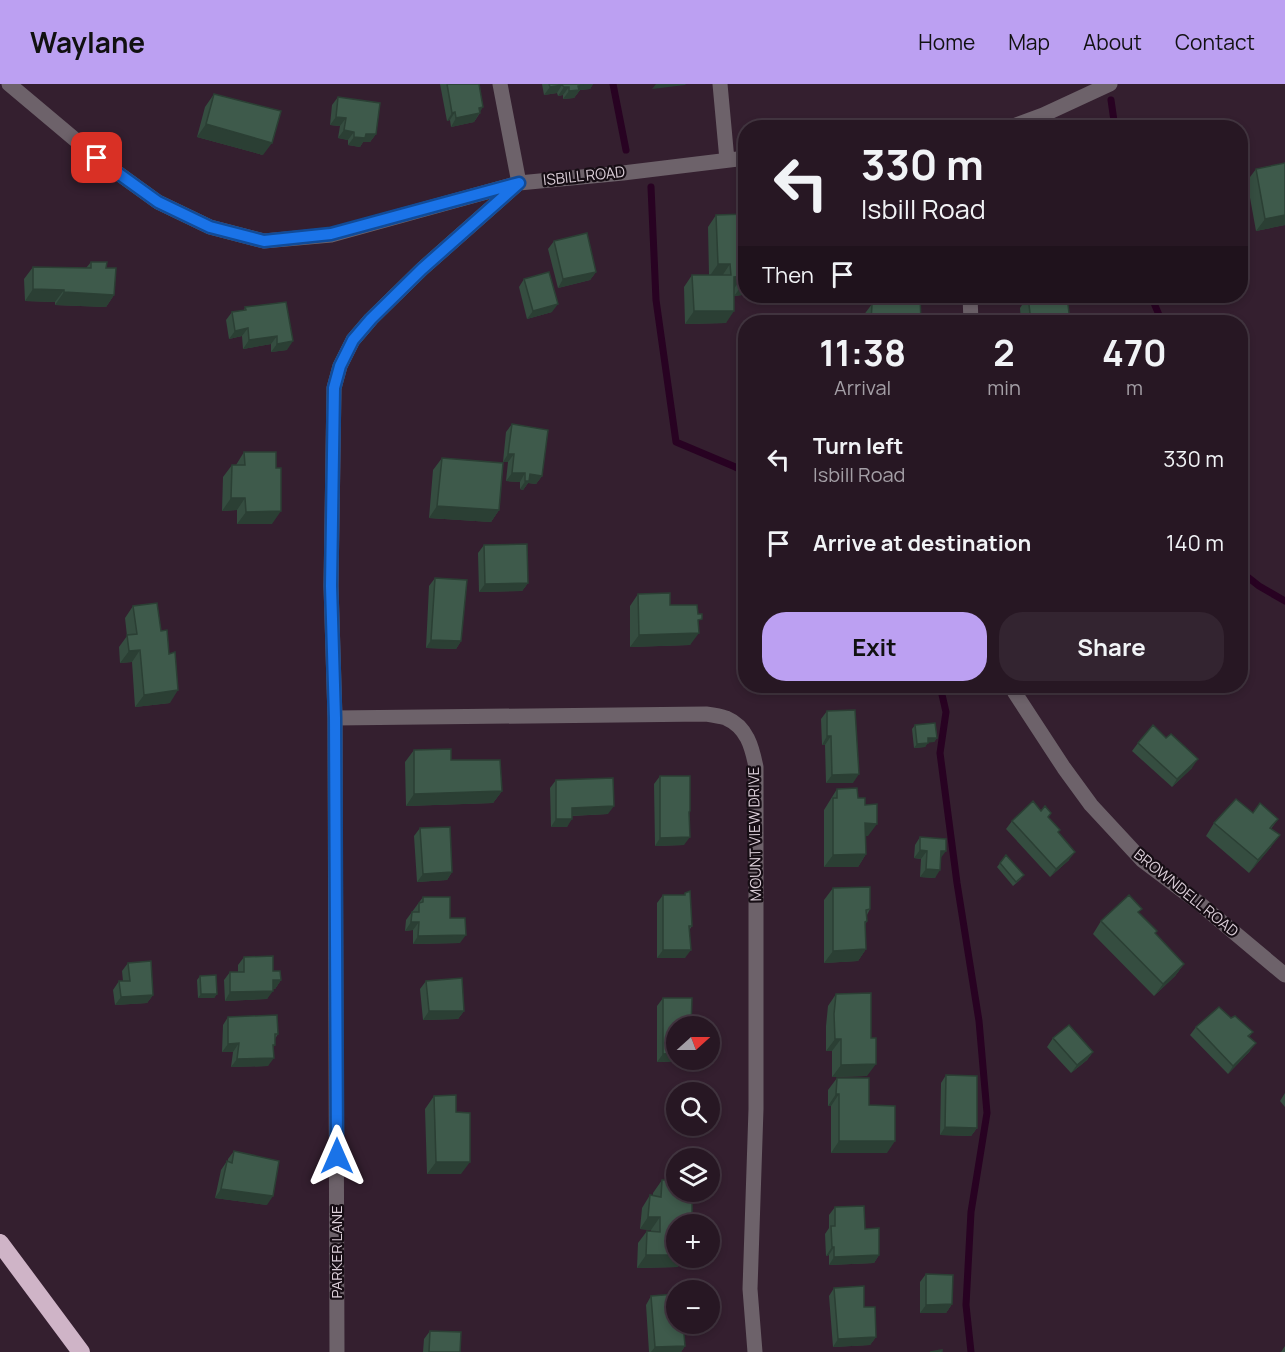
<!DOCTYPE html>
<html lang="en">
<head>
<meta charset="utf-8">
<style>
	body { margin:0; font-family:Manrope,sans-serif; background:#332430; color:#f1f3f6; height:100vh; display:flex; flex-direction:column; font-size:22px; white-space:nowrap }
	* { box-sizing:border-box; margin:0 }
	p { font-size:20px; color:#a49fa6 }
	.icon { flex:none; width:33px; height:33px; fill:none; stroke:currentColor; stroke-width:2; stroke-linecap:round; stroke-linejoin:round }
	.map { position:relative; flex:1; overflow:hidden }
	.sheet { position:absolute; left:738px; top:231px; width:510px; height:378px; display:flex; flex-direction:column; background:#271723; border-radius:24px; box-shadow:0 3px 9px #0003,0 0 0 2px #433641 }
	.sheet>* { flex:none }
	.hud { position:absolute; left:738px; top:36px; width:510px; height:183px; border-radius:24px; box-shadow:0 3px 9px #0003,0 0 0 2px #433641; background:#271723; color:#f1f3f6; overflow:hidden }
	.needle { width:39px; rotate:69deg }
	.fabs { position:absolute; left:666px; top:932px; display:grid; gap:12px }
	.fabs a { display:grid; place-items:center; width:54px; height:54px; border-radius:50%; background:#271723; box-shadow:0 3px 9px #0003,0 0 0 2px #433641; font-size:30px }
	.pin { position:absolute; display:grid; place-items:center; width:51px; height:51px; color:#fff; margin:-26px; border-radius:12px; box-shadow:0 3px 9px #0006 }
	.me { position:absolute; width:66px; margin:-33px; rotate:0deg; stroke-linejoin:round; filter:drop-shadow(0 0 4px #0008) }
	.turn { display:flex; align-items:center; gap:21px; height:126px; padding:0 24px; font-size:27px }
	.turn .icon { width:78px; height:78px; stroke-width:2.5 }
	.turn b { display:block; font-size:42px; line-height:51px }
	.then { display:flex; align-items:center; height:57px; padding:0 24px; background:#0003; gap:12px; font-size:22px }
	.eta { display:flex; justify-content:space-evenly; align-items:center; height:102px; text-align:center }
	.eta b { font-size:36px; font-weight:700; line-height:42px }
	.button { display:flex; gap:12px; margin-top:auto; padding:12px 24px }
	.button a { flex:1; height:69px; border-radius:24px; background:#bca0f2; color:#111; font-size:24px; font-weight:700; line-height:69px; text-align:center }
	.button a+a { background:#332430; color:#f1f3f6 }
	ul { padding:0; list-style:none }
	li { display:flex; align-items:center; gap:18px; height:84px; padding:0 24px }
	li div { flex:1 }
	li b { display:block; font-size:22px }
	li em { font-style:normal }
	header { display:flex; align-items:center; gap:36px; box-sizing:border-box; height:84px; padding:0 30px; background:#bca0f2; color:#111 }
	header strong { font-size:28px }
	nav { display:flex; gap:33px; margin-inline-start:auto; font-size:21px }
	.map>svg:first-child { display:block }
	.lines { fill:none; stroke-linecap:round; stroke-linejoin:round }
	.stream { stroke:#280222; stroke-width:7 }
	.minor { stroke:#6d626a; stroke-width:15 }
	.highway { stroke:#cfb4c7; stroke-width:18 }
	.wall { fill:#354d40 }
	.shaded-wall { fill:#2b3f34 }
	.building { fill:#3e5a4b; stroke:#2b3f34; stroke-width:1.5 }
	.route-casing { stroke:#114b97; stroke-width:15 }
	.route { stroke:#1a73e8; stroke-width:10 }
	.labels { text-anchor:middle; stroke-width:4.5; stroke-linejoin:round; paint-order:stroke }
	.street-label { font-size:15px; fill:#dbced8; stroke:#160d14 }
</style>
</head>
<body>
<header>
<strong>Waylane</strong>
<nav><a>Home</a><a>Map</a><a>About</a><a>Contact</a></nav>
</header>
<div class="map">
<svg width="1285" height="1268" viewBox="0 0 1285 1268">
	<rect width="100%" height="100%" fill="#341f2f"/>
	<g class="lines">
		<!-- stream -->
		<path class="stream" d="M613,0L626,66
			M1111,16L1115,44
			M651,103L656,216L676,358L733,382L746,388
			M1151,212L1162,238
			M1240,487L1259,502L1285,517
			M940,602L946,628L940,669L957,799L979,937L987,1029L971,1128L966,1221L971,1268"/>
		<!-- minor -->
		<path class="minor" d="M9,0L97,74L158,118L210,143L264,157L331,151L519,99L623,89L746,74
			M720,0L727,76
			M1008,44L1043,31L1110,0
			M970,212L971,238
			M1012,602L1015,609L1064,684L1091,721L1142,776L1199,819L1285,891
			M335,634L706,630C713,631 720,632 726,634C747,643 752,663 756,683V1025L750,1205L755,1268
			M337,1268L335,634L331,502L334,304L340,282L353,256L371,235L422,185L519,99L500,0"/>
		<!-- highway -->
		<path class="highway" d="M0,1159L81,1268"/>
	</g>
	<!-- wall -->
	<path class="wall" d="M440,0H479L480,29L474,38L451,43L450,36L447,37Z
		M542,0H593L590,5L580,6L574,14L563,15V11L558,12L557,9L544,11Z
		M214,10L263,71L197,53L205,23Z
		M338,13L376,50L370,58H363L360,63L348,61V56L338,54L340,42L330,41L332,21Z
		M1285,79V141L1256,147L1247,97L1256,85Z
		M746,130L742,211L734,212L726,239L685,240L684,203L692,191H709L708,143L716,131Z
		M554,157L596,188L590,196L558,204L548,165Z
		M91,178L106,184L114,211L106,223L55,221V218L25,217L24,195L33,183L86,184Z
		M524,195L552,228L527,235L519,203Z
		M886,212H920L921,238H863V232L872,220H879Z
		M1028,212L1047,215L1070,238H1021L1020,224Z
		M286,218L287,266L271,268V260L243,265L242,252L229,255L226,236L232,228L244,226L245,223Z
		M512,340L542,392L536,400L528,399L523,406L520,405V398L506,397L508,378H503L506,348Z
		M244,368L272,440H237V426L222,427L223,393L232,381H236Z
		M442,374L499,426L491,438L429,434L433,386Z
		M484,461L528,499L522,507L479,508L478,469Z
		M435,494L461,557L456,565L426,564L429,502Z
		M638,510L670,521L699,540L690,561L630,563V522Z
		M133,522L161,547L169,570L170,619L135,623L132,578L120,579L119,563L127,552L125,534Z
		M827,627L853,699H826L825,661H822L821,635Z
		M915,641L937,654L934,658H928L925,663L914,664L912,645Z
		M1138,659L1192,684L1172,703L1132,667Z
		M414,666L451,676L502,707L493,719L406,722L405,678Z
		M660,692L690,727L689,730L684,761L655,762L654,700Z
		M556,696L608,730L572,732L567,743H551L550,704Z
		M837,705L858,714L865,721L868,752H866V770L858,783H824V726Z
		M1041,727L1051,729L1048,734L1058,749L1069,776L1050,793L1006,745L1012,737Z
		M1253,729L1278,735L1271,745V763L1249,789L1206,752L1214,739Z
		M420,744L452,788L447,796L417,798L414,752Z
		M920,753L941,775L935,794L920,793L921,775L914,774L915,761Z
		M1000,779L1021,795L1013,802L997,783Z
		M833,804L870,825L867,831V837L865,841L866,865L858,877L824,879V816Z
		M685,809L692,842L690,845L685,874H657V819L663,811H684Z
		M423,813L450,834L460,859L413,860V846L405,847L406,836Z
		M1139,829L1155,849L1184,880L1175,892L1154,912L1093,850L1101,837Z
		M244,873L273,887L281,896L275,905H273L267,915L225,917L224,896L230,888H238V881Z
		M128,879L153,911L147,919L115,921L113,906L119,897H123L122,887Z
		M200,892L217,910L214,914H198L197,896Z
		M426,897L464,927L458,935L423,936L420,905Z
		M836,910L871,954L867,992L832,993V967H826V942L828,922Z
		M663,914L685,977L657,978V922Z
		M228,933L278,950L275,955V961L273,963L268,982L231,983L233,968H222L223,941Z
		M1231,934L1253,948L1249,953L1250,967L1228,990L1190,951L1196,943Z
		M1053,954L1093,968L1087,976L1071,989L1047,963Z
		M946,991L977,1044L971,1052L940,1051L941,999Z
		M837,994L869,1021L887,1069H831V1022H828V1006Z
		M1285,1009V1023L1280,1017Z
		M434,1012L456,1028L461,1090H427L425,1025Z
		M234,1067L267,1121L215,1114L221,1086L227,1077L228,1078V1075Z
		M662,1096L688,1138L678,1183L637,1184L638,1159L647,1147H651V1146L640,1145L642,1124L650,1111L653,1112V1109Z
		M835,1123L865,1145L879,1171L874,1179L829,1181V1171L826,1172L825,1150L829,1144V1131Z
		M926,1190L952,1220L946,1229H920V1198Z
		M834,1204L864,1223L876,1253L870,1261L833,1263L829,1212Z
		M651,1212L685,1262L681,1268H649L646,1221Z
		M430,1247L460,1268H423L424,1255Z
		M1285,1262V1268H1281Z"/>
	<!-- shaded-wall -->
	<path class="shaded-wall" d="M581,0H593L590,5L580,6L574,14L563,15L569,7Z
		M656,0H686L685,1L652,5Z
		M562,1L557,9L544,11L550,3Z
		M564,3H569L563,11L558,12Z
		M483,23L474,38L451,43L456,34L479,24Z
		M455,28L450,36L447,37L452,29Z
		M336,33L346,34L340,42L330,41Z
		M206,40L272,59L263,71L197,53Z
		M344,46L354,48L348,56L338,54Z
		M366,50H376L370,58H363L360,63L348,61L354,53Z
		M1285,131V141L1256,147L1265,135Z
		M718,180H730L722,192L709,193Z
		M596,188L590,196L558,204L563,195Z
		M742,192L734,205V193Z
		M743,200H746V207L742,211L734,212Z
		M33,205L64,206L55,218L25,217Z
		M64,208L114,211L106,223L55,221Z
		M558,220L552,228L527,235L533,227Z
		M694,227H734L726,239L685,240Z
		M248,244L242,252L229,255L235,247Z
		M277,252L271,260L243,265L249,256Z
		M293,257L287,266L271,268L277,260Z
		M508,370H514L508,378H503Z
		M512,389H525L520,398L506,397Z
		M530,390L542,392L536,400L528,399L523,406L520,405Z
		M231,414H245L237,426L222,427Z
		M437,422L499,426L491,438L429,434Z
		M281,427L272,440H237L246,428Z
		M528,499L522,507L479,508L485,500Z
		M699,549L690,561L630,563L639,551Z
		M431,556L461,557L456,565L426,564Z
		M140,566L132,578L120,579L129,567Z
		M178,606L170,619L135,623L144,611Z
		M827,652H831L825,661H822Z
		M928,654H937L934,658L926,659Z
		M928,659L925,663L914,664L917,660Z
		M1198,675L1192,684L1172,703L1177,695Z
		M859,690L853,699H826L832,691Z
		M502,707L493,719L406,722L414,710Z
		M614,722L608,730L566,732L572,724Z
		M556,735H572L567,743H551Z
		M865,739L877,740L868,752L857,751Z
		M1280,751L1271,763L1249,789L1258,776Z
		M690,753L684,761L655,762L660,754Z
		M920,766L927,767L921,775L914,774Z
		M941,767H946L940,775Z
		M1075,768L1069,776L1050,793L1056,785Z
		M866,770L858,783H824L833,771Z
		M926,785L940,786L935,794L920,793Z
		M452,788L447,796L417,798L423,790Z
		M411,838H419L413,846L405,847Z
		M466,851L460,859L413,860L418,852Z
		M866,865L858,877L824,879L833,867Z
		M663,866H691L685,874H657Z
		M1184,880L1175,892L1154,912L1163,900Z
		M273,896H281L275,905L267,904Z
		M273,907L267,915L225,917L230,908Z
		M201,910H217L214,914H198Z
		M153,911L147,919L115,921L121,913Z
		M429,927H464L458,935L423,936Z
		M835,955H841L832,967H826Z
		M239,959L233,968H222L228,960Z
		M1256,959L1250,967L1228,990L1233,982Z
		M1093,968L1087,976L1071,989L1077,981Z
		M676,969V975H687L685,977L657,978L663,970Z
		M274,974L268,982L231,983L237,975Z
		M876,980L867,992L832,993L841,981Z
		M836,1010H839L831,1022H828Z
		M945,1043L977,1044L971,1052L940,1051Z
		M839,1057H895L887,1069H831Z
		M436,1078H470L461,1090H427Z
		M221,1105L273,1112L267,1121L215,1114Z
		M648,1133H660L651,1146L640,1145Z
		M832,1163H834L829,1171L826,1172Z
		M646,1171H676V1173H685L678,1183L637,1184Z
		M879,1171L874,1179L829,1181L834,1173Z
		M952,1220L946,1229H920L926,1221Z
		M876,1253L870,1261L833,1263L838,1255Z
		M685,1262L681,1268H651L655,1263Z"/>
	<!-- building -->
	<path class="building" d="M447,0H479L483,23L479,24L480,29L456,34L455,28L452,29Z
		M549,0H583V1L578,2L579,6L569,7V3H564L562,1L550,3Z
		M214,10L281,27L272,59L206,40Z
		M338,13L380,19L376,50H366L365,54L354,53V48L344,46L346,34L336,33Z
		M1285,79V131L1265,135L1256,85Z
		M746,130V200H743L742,192L734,193V227H694L692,191H731L730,180H718L716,131Z
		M587,149L596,188L563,195L554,157Z
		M91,178H107L106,184H116L114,211L64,208V206L33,205V183L91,184Z
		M549,188L558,220L533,227L524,195Z
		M887,212H920L921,238H871L872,220H887Z
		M1028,212H1046L1047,215L1067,212L1070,238H1031Z
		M286,218L293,257L277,260V252L249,256L248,244L235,247L232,228L246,226L245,223Z
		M512,340L548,346L542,392L530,390L529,397H525V389H512L514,370H508Z
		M244,368H276V384H281V427L246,428L245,414H231L232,381H245Z
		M442,374L503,379L499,426L437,422Z
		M527,460L528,499L485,500L484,461Z
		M435,494L467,496L461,557L431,556Z
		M670,509V521H697L698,530H702V535L698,536L699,549L639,551L638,510Z
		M157,519L161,547L167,546L169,570L175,568L178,606L144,611L140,566L129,567L127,551L137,550L133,522Z
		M855,626L859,690L832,691L831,652H827V627Z
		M935,639L937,654H928V659L917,660L915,641Z
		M1153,641L1166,654L1171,650L1198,675L1177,695L1138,659Z
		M451,665V676H500L502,707L414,710V666Z
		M660,692H690V727L689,728L690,753L660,754Z
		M613,694L614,722L572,724V735H556V696Z
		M857,704L858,714H865V721L877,720V740L865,739L866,770L833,771V714H837V705Z
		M1236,715L1253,729L1260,719L1278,735L1270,744L1280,751L1258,776L1214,739Z
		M1033,717L1041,727L1045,722L1051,729L1048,733L1060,746L1058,748L1075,768L1056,785L1012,737Z
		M450,743L452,788L423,790L420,744Z
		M920,753L946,755V767H941L940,786L926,785L927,767L920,766Z
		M1006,771L1024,791L1016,798L1000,779Z
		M870,803V825L866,826L867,837L865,838L866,865L833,867V804Z
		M690,807L692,842H689L691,866H663V811H685V809Z
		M1129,811L1142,825L1138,828L1157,847L1155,849L1184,880L1163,900L1101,837Z
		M423,813H450V834H465L466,851L418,852L419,838H411L412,828H419V819L423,818Z
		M273,872V887H280L281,896H273V907L230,908V888H244V873Z
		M151,877L153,911L121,913L119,897H130L128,879Z
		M216,891L217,910H201L200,892Z
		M462,894L464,927H429L426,897Z
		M871,909V954H876V980L841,981V955H835L834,930L836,910Z
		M663,914H692L691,942H676V969L663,970Z
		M1219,923L1231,934L1235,932L1253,948L1248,952L1256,959L1233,982L1196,943Z
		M277,931L278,950H275V961H273L274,974L237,975L239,959L228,960V933Z
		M1069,941L1093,968L1077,981L1053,954Z
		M946,991L977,992V1044L945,1043Z
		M837,994H869V1021L895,1022V1057H839V1010H836Z
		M456,1011V1028L470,1029V1078H436L434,1012Z
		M234,1067L279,1077L273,1112L221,1105L227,1077L232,1079Z
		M662,1096H676V1107H692V1132H688L687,1140H676V1171H646L647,1147L660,1148V1133H648L650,1111L661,1113Z
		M864,1122L865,1145L879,1144V1171L834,1173V1163H832L831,1142H835V1123Z
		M926,1190L953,1191L952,1220L926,1221Z
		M864,1202V1223H875L876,1253L838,1255L834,1204Z
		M676,1210V1239H683L685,1262L655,1263L651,1212Z
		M430,1247L461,1248L460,1268H429Z
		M942,1266V1268H930Z"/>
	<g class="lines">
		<!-- route casing -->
		<g class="route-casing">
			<path id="route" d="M97,74L158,118L210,143L264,157L331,150L519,99L422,185L371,235L353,256L340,282L334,304L331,502L335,634L337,1072"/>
		</g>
		<!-- route -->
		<use href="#route" class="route"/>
	</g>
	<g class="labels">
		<!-- street labels -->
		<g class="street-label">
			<text transform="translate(584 92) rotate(-6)" y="5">ISBILL ROAD</text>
			<text transform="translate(755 750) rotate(-91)" y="5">MOUNT VIEW DRIVE</text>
			<text transform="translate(1186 809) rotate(39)" y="5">BROWNDELL ROAD</text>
			<text transform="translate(337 1168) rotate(-90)" y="5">PARKER LANE</text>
		</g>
	</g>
</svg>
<div class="fabs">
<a><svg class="needle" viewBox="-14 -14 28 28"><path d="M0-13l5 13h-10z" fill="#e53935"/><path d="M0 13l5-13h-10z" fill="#a49fa6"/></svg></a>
<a><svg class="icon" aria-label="search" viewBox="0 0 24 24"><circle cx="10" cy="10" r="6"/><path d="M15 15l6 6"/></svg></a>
<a><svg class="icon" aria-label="layers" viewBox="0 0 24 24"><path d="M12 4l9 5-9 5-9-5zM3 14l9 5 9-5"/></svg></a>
<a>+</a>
<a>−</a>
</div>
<div class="pin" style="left:97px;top:74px;background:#d93025"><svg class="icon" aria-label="arrive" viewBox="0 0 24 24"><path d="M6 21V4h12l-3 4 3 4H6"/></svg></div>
<svg class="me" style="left:337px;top:1072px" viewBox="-20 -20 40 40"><path d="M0-17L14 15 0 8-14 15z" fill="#1a73e8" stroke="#fff" stroke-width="4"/></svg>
<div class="hud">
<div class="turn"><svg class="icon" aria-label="left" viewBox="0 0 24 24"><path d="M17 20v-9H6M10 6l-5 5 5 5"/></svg><div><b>330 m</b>Isbill Road</div></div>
<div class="then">Then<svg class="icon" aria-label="arrive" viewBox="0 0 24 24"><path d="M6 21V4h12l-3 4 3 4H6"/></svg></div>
</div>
<section class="sheet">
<div class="eta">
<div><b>11:38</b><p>Arrival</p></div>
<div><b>2</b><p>min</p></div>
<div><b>470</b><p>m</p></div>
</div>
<ul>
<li><svg class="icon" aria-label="left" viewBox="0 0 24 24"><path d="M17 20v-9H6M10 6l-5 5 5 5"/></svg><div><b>Turn left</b><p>Isbill Road</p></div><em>330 m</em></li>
<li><svg class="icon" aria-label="arrive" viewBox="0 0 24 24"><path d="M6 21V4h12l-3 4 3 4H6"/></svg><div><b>Arrive at destination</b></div><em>140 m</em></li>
</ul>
<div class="button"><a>Exit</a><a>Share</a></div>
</section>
</div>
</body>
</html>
